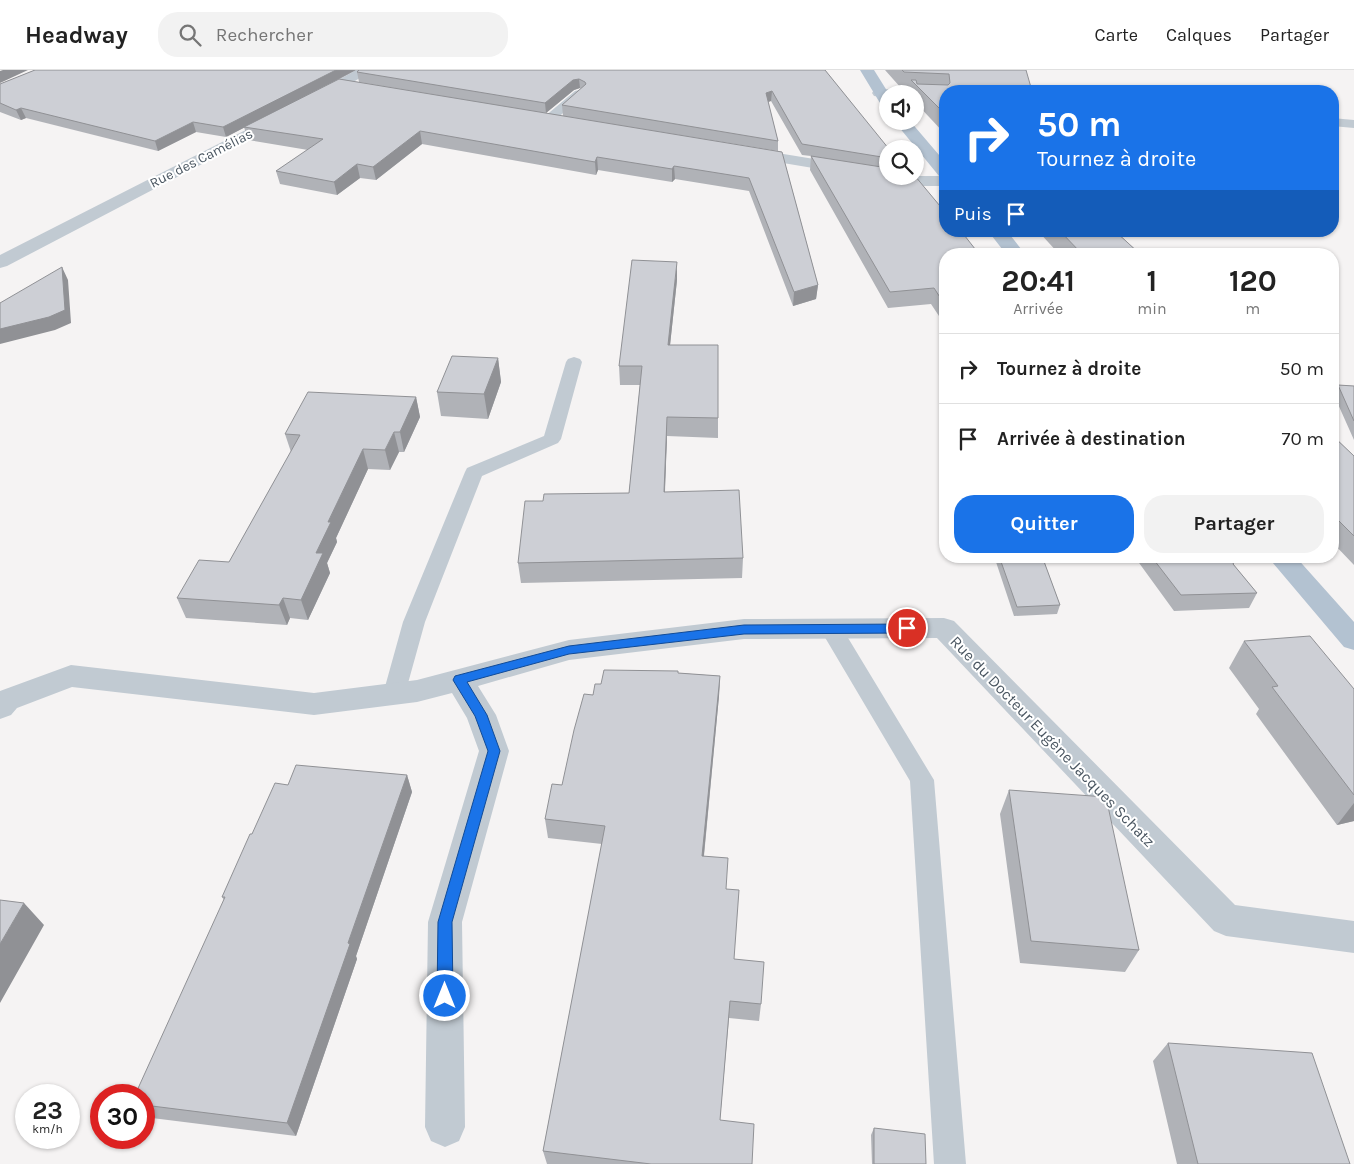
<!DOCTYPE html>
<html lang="fr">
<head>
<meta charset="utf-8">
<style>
	body { margin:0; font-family:Karla,sans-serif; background:#f2f2f2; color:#222; height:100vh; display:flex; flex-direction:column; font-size:19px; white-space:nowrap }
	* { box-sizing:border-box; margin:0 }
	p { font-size:16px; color:#767676 }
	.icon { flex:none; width:28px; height:28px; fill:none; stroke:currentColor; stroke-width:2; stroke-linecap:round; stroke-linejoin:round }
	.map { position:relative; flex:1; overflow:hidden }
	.drawer { position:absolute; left:939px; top:178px; width:400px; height:315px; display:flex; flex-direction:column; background:#fff; border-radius:20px; box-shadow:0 1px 4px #0004 }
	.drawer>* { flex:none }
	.top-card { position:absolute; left:939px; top:15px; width:400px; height:152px; border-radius:20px; box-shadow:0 1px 4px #0004; background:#1a73e8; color:#fff; overflow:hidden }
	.tools { position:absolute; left:879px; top:15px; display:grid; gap:10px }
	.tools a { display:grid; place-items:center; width:45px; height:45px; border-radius:50%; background:#fff; box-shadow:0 1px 4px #0004; font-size:25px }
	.speed { position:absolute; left:15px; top:1014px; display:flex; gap:10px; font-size:25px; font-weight:700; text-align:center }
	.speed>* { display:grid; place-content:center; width:65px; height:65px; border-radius:50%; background:#fff; box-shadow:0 1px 4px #0004; line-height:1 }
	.speed small { font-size:12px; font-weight:400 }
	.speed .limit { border:8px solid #d22; background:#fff; color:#111 }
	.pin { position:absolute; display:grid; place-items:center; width:42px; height:42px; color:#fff; margin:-21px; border:2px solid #fff; border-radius:50%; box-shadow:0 1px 5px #0007 }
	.me { position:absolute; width:55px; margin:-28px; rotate:0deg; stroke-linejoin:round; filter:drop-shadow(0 0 4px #0008) }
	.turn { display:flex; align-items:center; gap:18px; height:105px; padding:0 15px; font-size:22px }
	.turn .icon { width:65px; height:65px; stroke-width:2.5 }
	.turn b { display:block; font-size:35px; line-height:42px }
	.then { display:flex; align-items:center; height:48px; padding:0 15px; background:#0003; gap:10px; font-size:19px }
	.eta { display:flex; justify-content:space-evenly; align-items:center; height:85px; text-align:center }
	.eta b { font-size:30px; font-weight:700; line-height:35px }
	.cta { display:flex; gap:10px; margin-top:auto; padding:10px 15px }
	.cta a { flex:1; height:58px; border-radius:20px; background:#1a73e8; color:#fff; font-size:20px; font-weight:700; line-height:58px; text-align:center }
	.cta a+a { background:#f2f2f2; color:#222 }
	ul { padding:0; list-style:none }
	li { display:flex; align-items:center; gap:15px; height:70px; padding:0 15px; border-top:1px solid #e0e0e0 }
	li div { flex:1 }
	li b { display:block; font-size:19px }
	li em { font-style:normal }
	header { display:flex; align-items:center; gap:30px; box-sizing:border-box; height:70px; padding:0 25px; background:#fff; border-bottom:1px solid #e0e0e0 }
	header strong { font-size:24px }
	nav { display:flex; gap:28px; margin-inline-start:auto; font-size:18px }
	.search { width:350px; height:45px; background:#f2f2f2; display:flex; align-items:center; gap:12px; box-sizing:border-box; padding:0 18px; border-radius:20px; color:#767676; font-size:19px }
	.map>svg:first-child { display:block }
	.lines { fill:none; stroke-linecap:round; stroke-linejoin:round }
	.lane { fill:#c1cad2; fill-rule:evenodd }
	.street { fill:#c1cad2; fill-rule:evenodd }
	.primary { fill:#b3c2d1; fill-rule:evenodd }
	.wall { fill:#b0b2b7 }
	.shaded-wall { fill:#909195 }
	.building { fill:#cdcfd5; stroke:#909195 }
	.route { fill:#1a73e8; stroke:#114b97 }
	.labels { text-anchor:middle; stroke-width:4; stroke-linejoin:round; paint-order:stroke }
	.far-street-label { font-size:14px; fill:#4a5661; stroke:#fff }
	.street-label { font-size:16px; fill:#4a5661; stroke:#fff }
</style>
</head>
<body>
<header>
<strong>Headway</strong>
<div class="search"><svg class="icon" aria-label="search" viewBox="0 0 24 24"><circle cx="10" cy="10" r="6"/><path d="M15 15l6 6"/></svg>Rechercher</div>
<nav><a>Carte</a><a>Calques</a><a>Partager</a></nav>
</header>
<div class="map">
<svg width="1354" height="1094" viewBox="0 0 1354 1094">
	<rect width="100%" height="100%" fill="#f5f3f3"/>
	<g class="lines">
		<!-- lane -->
		<path class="lane" d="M579,20L585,23L583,25L552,53H544L542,50L544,47L575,21Z
			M1332,48L1354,50V58L1332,56Z
			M574,287L580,289L582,292L561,369L558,373L482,406L425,552L405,624L402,630L394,633L386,630L383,624L403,552L465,402L467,398L544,366L566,292L568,289Z
			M831,551L839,553L934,710L966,1094H934L910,711L820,559L823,553Z"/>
		<!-- street -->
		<path class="street" d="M356,0H373L322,31H312L310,28L312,25Z
			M879,19L945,21H948H945V29L915,28V24H888V28L874,26L872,23L874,20Z
			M279,43L284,45L287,48L284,51L7,196L0,198V185Z
			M747,78L888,101V106H945V116H921L741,86L739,83L741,80Z
			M944,548L954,551L1235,835L1354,851V883L1226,866L1214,861L937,568L744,569L569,590L478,616L496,645L509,681L462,852L465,1057L459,1071L445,1077L431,1071L425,1057L428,852L479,681L467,648L452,623L417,632L314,645L72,617L17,638L11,645L0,649V621L71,595L314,623L417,610L569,570L744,549Z"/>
		<!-- primary -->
		<path class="primary" d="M860,0H874L889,24L888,39L883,38Z
			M894,51H910L945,92V107L939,106Z
			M988,161H1007L1025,184H1006Z
			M1267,486H1295L1354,552V580L1344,577Z"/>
	</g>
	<!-- wall -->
	<path class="wall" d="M35,0H825L888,79V106L945,184V255L931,234L888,238L810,100L811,86L802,85L771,31L768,32L778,71V81L563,46L562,35L581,19L580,18L574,20L546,43L359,12L357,2L358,1L356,0L340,9L782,82L818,215L816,229L793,236L749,121L675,109L672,112L598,100L596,105L422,74L376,110L360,108L337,125L280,114L276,101L308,80L248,70L244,57L259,50L226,67L196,62L158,81L26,48L21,50L0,42V14Z
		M885,0H1026L945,21V64L915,32V24H909L910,18H901Z
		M1038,161H1115L1140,184H1059Z
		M677,210L670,275L718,348V368L667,366L665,422L743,488L742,508L521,513L518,493L543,431L629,423L640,315H620L619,296Z
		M498,288L501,312L488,349L441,346L437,322Z
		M1338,315L1354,316V370L1333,323Z
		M416,327L420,347L404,382H399L390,400L368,399L336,468L337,472L327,493L330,503L308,550L290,548L287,555L186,548L177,528L229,492L291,382L285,364Z
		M1332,365L1354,386V495L1332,472Z
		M994,486H1042L1060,535L1057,544L1014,546Z
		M1134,486H1237L1233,494L1257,523L1249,538L1174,541Z
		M1244,571L1354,619V751L1337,755L1256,644L1259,639L1229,598Z
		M678,603L720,606L719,626L704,786L726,819L734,889L761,934L759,951L729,948L720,1050L752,1094H547L543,1081L602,774L548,768L545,749L562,715L593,625L601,614Z
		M407,705L412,722L356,886L357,889L296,1066L144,1047V1025L224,830L222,827L252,764L288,715Z
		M1009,720L1139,880L1125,902L1020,893L1000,744Z
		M1168,973L1350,1094H1177L1153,991Z
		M874,1058L926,1094H872L871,1065Z"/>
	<!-- shaded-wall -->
	<path class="shaded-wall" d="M3,0H28L0,13V1Z
		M336,0H356L226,67L223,57Z
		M579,9L580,18L574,20L546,43L545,33L573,10Z
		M772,21L771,31L765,33L766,23Z
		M21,38L26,48L21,50L16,40Z
		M193,52L196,62L158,81L155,71Z
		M420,61L422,74L376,110L373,97Z
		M597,87L598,100L596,105L595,92Z
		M357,94L360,108L337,125L334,112Z
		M674,96L675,109L672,112V99Z
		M677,192V210L668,294V275Z
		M62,197L68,210L71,253L55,260L0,274V259Z
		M818,215L816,229L793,236L794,222Z
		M498,288L501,312L488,349L484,324Z
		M416,327L420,347L404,382L400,362Z
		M667,347V366L664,442V422Z
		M394,362L399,382L390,400L385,380Z
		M363,379L368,399L336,468L337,472L327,493L330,503L308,550L301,530L316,483L328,452Z
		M283,528L290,548L287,555L279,535Z
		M720,606L719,626L702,804V786Z
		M407,705L412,722L356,886L357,889L296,1066L287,1053L348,873Z
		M1354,733V751L1337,755Z
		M24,833L44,855L0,933V874Z"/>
	<!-- building -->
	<path class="building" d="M35,0H336L223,57L193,52L155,71L21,38L16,40L0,33V14Z
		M359,0H825L889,79H888V88L802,74L772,21L766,23L778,71L562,35L586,14L585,12L579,9L573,10L545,33L357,2Z
		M902,0H1026L1032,21H945V44L911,10H916L917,14L948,15L950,13L949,4L904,2Z
		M339,9L782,82L818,215L794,222L749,108L674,96L672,99L597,87L595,92L420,61L373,97L357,94L334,112L276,101L323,69L244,57Z
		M811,86L888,98V106H915L945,142V161H961L979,184H945V235L934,218L890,222Z
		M1060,161H1115L1140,184H1082Z
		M632,190L677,192L668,275H718V348L667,347L664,422L739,420L743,488L518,493L525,431H543L544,424L629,423L642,296H619Z
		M62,197L65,240L49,247L0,259V233Z
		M452,286L498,288L484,324L437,322Z
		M1338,315L1354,316V351Z
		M308,322L416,327L400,362H394L385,380L363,379L328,452H331L316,483H323L301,530L283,528L279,535L177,528L199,490L229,492L300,365L285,364Z
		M1332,365L1354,386V466L1332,444Z
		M999,486H1042L1060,535L1017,537Z
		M1151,486H1237L1233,494L1257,523L1181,525Z
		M1310,566L1354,619V725L1272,617L1278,616L1244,571Z
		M604,600L678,601V603L720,606L702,786L728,788L726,819L739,820L734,889L764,892L761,934L730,931L720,1050L754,1054L752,1094H651L543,1081L605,756L545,749L552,714L562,715L574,660L584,624L593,625L595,614H601Z
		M296,695L407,705L348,873L350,874L287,1053L144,1035V1025H135L225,827H222L250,764H252L275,713L288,715Z
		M1009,720L1106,727L1139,880L1031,871Z
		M0,830L24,833L0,874Z
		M1168,973L1312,983L1350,1094H1198Z
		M874,1058L925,1064L926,1094H874Z"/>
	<!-- route -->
	<path class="route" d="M907,554L912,558L907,563L744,564L569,584L467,612L487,645L500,681L452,852L453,926L450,932L445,934L440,932L437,926L438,852L488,681L475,646L453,610L455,606L569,576L744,555Z"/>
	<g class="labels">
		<!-- far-street labels -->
		<g class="far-street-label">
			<text transform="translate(201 88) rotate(-27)" y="5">Rue des Camélias</text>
		</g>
		<!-- street labels -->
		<g class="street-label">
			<text transform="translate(1053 671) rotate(46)" y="6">Rue du Docteur Eugène Jacques Schatz</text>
		</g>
	</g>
</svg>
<div class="tools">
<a><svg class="icon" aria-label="sound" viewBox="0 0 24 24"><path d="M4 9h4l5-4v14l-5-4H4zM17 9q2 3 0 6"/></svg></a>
<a><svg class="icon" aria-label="search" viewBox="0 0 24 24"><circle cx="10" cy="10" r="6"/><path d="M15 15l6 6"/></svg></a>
</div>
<div class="speed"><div>23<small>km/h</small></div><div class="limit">30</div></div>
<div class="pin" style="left:907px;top:558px;background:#d93025"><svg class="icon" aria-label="arrive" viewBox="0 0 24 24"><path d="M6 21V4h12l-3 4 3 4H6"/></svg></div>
<svg class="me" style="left:445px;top:926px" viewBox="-20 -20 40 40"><circle r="17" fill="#1a73e8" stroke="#fff" stroke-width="3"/><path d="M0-11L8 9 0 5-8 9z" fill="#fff"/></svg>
<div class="top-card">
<div class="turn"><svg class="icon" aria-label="right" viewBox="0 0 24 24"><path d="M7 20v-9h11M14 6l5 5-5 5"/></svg><div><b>50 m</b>Tournez à droite</div></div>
<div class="then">Puis<svg class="icon" aria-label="arrive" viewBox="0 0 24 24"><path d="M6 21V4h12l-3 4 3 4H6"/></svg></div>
</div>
<section class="drawer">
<div class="eta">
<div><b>20:41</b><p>Arrivée</p></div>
<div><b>1</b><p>min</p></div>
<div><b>120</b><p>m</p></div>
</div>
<ul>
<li><svg class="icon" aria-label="right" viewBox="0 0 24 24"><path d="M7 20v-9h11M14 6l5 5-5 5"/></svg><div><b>Tournez à droite</b></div><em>50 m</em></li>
<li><svg class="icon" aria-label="arrive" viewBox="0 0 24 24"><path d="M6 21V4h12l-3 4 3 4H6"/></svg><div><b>Arrivée à destination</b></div><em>70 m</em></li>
</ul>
<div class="cta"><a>Quitter</a><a>Partager</a></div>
</section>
</div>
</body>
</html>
